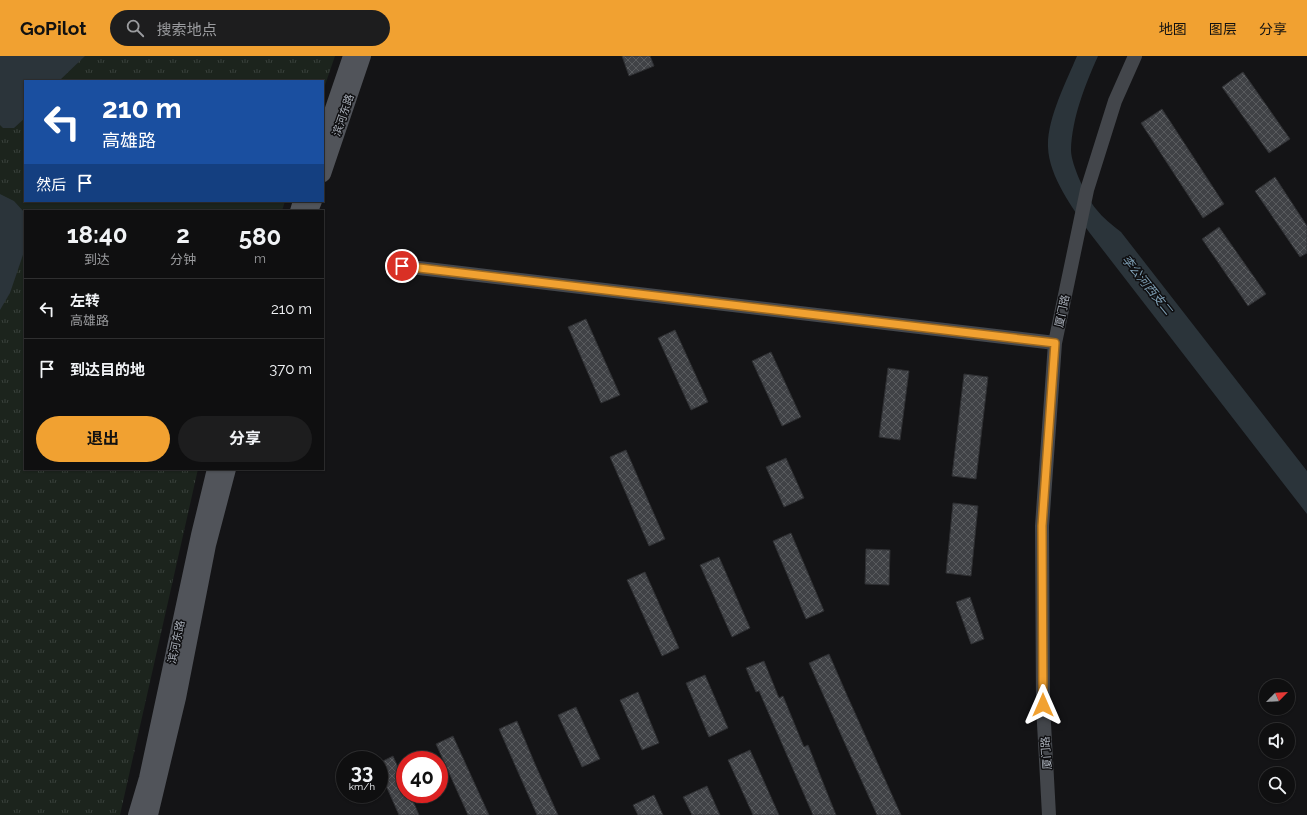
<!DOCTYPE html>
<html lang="zh">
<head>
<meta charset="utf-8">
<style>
	body { margin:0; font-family:Raleway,"Noto Sans SC",sans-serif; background:#1d1d1e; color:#f1f3f6; height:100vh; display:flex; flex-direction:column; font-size:15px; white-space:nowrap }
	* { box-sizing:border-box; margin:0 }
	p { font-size:13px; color:#9b9c9f }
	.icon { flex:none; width:22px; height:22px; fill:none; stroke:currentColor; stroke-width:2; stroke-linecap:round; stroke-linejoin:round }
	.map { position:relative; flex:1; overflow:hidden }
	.drawer { position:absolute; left:24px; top:154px; width:300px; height:260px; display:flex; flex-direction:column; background:#0f0f10; border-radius:0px; box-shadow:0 1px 3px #0004,0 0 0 1px #2f2f30 }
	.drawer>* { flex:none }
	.guide { position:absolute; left:24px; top:24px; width:300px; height:122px; border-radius:0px; box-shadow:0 1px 3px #0004,0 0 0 1px #2f2f30; background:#1a4fa0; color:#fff; overflow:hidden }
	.needle { width:26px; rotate:66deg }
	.tools { position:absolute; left:1259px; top:623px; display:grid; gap:8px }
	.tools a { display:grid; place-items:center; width:36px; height:36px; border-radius:50%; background:#0f0f10; box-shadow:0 1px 3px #0004,0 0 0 1px #2f2f30; font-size:20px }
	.speed { position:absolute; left:336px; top:695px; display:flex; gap:8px; font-size:20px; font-weight:700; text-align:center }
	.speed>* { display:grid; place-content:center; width:52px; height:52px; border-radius:50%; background:#0f0f10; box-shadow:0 1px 3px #0004,0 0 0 1px #2f2f30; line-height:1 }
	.speed small { font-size:10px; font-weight:400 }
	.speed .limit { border:6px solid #d22; background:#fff; color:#111 }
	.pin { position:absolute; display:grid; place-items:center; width:34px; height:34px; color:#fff; margin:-17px; border:2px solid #fff; border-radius:50%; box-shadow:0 1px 4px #0007 }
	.me { position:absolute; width:44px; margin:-22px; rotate:0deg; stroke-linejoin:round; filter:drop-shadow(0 0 3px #0008) }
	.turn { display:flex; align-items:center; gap:14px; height:84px; padding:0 12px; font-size:18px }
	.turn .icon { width:52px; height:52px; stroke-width:2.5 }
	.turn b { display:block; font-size:28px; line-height:34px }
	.then { display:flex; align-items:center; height:38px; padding:0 12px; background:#0003; gap:8px; font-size:15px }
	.eta { display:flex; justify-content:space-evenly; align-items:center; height:68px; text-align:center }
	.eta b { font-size:24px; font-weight:700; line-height:28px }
	.button { display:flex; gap:8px; margin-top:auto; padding:8px 12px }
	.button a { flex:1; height:46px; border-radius:24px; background:#f1a131; color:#111; font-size:16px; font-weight:700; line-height:46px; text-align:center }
	.button a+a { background:#1d1d1e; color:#f1f3f6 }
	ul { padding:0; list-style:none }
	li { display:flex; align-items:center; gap:12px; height:60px; padding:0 12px; border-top:1px solid #2f2f30 }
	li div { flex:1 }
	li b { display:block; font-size:15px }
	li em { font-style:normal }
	header { display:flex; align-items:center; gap:24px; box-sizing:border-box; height:56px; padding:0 20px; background:#f1a131; color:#111 }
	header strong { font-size:19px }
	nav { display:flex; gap:22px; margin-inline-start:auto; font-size:14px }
	.search { width:280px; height:36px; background:#1d1d1e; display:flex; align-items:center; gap:10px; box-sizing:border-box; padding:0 14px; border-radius:22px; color:#9b9c9f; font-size:15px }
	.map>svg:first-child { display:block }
	.grass { fill:url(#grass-tufts) }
	.water { fill:#2b343a }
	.building { fill:url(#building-cross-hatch); stroke:#2e2f32 }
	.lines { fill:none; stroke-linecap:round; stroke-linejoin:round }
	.secondary { stroke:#43464b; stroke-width:14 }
	.primary { stroke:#51545a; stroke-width:16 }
	.route-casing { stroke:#9d6920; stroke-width:10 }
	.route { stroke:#f1a131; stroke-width:7 }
	.labels { text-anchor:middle; stroke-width:3; stroke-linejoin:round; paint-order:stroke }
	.street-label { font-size:11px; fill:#a6acb6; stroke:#0f0f11 }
	.water-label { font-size:12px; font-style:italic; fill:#7d9db2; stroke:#0f0f11 }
</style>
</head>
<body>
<header>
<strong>GoPilot</strong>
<div class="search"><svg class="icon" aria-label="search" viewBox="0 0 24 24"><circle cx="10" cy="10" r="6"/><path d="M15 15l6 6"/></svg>搜索地点</div>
<nav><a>地图</a><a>图层</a><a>分享</a></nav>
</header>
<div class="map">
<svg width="1307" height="759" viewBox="0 0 1307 759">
	<defs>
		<pattern id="grass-tufts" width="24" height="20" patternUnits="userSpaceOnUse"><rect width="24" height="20" fill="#1c241d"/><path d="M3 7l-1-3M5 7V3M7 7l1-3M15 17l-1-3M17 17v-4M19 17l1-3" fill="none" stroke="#3a413c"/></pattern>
		<pattern id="building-cross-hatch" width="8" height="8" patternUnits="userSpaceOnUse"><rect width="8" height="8" fill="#404246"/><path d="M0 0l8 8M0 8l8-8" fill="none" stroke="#595b5e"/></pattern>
	</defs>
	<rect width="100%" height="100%" fill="#141416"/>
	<!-- grass -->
	<path class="grass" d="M0,0H335L323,35V25H25V145H285L282,155H25V413H198L120,759H0Z"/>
	<!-- water -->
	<path class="water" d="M0,0H85L59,25H25V62L14,72H3L0,69Z
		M1077,0H1098C1085,29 1072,62 1071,94C1071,109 1087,142 1096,153C1103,162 1112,169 1121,176L1307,415V458L1089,176C1073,152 1049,121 1048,91C1047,63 1066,26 1077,0Z
		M0,138L14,145L25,157V193L10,237L0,254Z"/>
	<!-- building -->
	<path class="building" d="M622,0H650L654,10L629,20Z
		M1243,16L1290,83L1269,97L1222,31Z
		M1162,53L1224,148L1203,162L1141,67Z
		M1275,121L1307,170V197L1300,201L1255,135Z
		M1219,171L1266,238L1248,250L1202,183Z
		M586,263L620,339L601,347L568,271Z
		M675,274L708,346L691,354L658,282Z
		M771,296L801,361L782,370L752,305Z
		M888,312L909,315L900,384L879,381Z
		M964,318L988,321L976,423L952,420Z
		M626,394L665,483L649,490L610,401Z
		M786,402L804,442L784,451L766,411Z
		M953,447L978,450L971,520L946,517Z
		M791,477L824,555L806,563L773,485Z
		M866,493L890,494L889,529L865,528Z
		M719,501L750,572L732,581L700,509Z
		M645,516L679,592L662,600L627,524Z
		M970,541L984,583L971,588L956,546Z
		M829,598L846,637L901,759H877L855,710L809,607Z
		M764,605L779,642L783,640L804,691L808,689L836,759H813L759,635L756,636L746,612Z
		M705,619L728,672L709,681L686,627Z
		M638,636L659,687L642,694L620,644Z
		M576,651L600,703L582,711L558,659Z
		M517,665L535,708L558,759H537L522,725L499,673Z
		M453,680L489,759H468L436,688Z
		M750,694L779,759H753L728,704Z
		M393,700L405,727V738H410L419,759H399L379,714V707Z
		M707,730L720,759H692L683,741Z
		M654,739L663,759H638L633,749Z"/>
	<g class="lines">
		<!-- secondary -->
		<path class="secondary" d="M402,210L1055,287
			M1049,759L1043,649L1042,470L1055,287L1087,134L1115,45L1135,0"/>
		<!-- primary -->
		<path class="primary" d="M323,82L351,0
			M323,118L363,0
			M298,155L301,145
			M310,155L314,145
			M136,759L147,722L199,479L215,413
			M150,759L178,642L208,489L228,413"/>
	</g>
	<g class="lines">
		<!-- route casing -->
		<g class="route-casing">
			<path id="route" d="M402,210L1055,287L1042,470L1043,649"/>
		</g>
		<!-- route -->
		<use href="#route" class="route"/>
	</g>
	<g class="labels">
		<!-- street labels -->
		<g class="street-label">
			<text transform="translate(343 59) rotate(-71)" y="4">滨河东路</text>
			<text transform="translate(1062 255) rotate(-78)" y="4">厦门路</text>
			<text transform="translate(176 586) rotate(-78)" y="4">滨河东路</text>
			<text transform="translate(1046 697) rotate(-94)" y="4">厦门路</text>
		</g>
		<!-- water labels -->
		<g class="water-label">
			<text transform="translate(1147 229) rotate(51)" y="4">李公河西支二</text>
		</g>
	</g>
</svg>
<div class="tools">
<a><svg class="needle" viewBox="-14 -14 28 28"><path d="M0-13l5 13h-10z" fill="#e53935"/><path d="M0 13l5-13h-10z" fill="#9b9c9f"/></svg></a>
<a><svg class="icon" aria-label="sound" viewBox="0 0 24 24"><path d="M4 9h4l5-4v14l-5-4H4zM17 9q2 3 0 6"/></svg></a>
<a><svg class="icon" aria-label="search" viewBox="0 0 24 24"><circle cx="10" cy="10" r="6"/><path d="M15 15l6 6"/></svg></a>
</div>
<div class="speed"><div>33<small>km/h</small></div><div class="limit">40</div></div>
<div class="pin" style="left:402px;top:210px;background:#d93025"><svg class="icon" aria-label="arrive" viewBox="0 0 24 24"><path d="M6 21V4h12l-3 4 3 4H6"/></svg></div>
<svg class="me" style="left:1043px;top:649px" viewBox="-20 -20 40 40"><path d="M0-17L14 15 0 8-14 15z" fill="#f1a131" stroke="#fff" stroke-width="4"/></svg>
<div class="guide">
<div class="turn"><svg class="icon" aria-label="left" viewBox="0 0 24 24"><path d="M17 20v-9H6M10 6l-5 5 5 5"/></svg><div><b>210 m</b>高雄路</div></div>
<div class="then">然后<svg class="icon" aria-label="arrive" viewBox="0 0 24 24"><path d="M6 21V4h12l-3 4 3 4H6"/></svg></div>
</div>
<section class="drawer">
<div class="eta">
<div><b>18:40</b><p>到达</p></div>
<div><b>2</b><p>分钟</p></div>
<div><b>580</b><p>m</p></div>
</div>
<ul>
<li><svg class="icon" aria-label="left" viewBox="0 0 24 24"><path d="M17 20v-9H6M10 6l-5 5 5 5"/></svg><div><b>左转</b><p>高雄路</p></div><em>210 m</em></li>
<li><svg class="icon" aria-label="arrive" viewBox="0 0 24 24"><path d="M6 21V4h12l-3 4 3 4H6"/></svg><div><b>到达目的地</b></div><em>370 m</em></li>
</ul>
<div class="button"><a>退出</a><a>分享</a></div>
</section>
</div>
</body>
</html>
